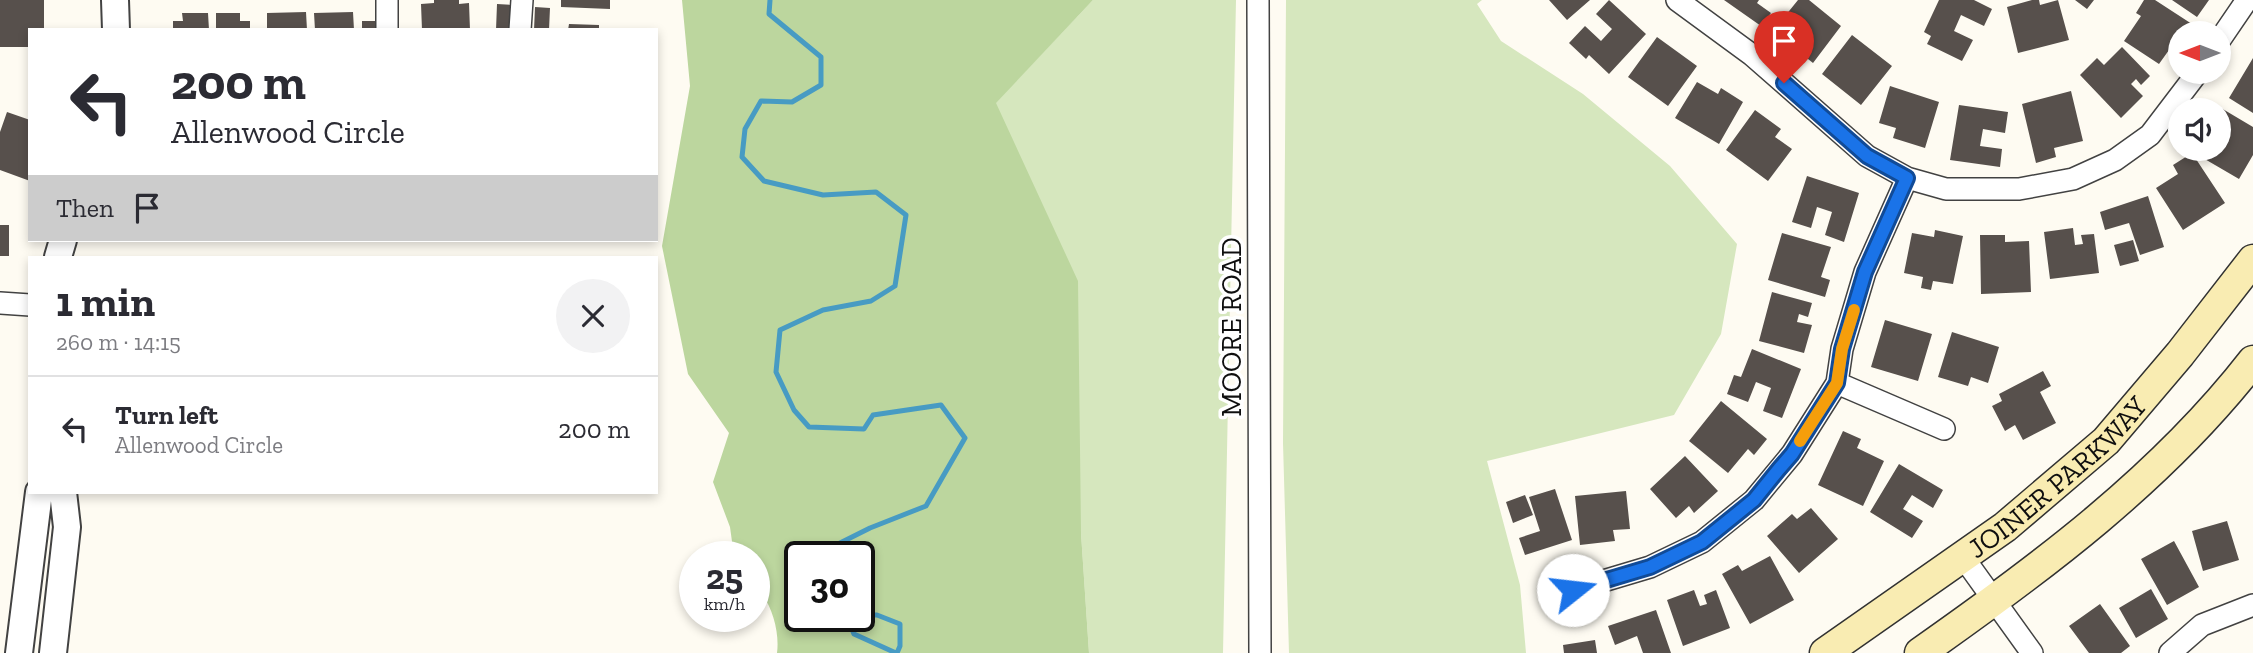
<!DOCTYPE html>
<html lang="en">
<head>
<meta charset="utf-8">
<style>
	body { margin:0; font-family:"Zilla Slab",serif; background:#f2f2f3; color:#2b2b33; height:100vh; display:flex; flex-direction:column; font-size:26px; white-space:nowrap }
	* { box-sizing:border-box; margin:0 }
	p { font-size:23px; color:#7c7c81 }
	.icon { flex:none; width:38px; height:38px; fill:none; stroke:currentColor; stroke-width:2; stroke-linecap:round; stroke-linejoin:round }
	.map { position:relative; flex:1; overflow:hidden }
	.panel { position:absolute; left:28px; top:256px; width:630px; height:238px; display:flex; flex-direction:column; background:#fff; border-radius:0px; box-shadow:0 4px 10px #0003 }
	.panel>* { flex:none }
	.banner { position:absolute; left:28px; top:28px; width:630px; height:214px; border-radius:0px; box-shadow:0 4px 10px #0003; background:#fff; color:#2b2b33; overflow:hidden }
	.needle { width:46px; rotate:270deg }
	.fabs { position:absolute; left:2168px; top:21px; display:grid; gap:14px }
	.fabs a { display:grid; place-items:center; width:63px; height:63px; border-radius:50%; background:#fff; box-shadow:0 4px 10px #0003; font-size:35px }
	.speed { position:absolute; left:679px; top:541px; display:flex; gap:14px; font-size:35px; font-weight:700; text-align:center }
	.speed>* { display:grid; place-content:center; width:91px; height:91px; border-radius:50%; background:#fff; box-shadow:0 4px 10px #0003; line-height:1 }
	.speed small { font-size:18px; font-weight:400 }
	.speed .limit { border:4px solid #111; border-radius:10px; background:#fff; color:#111 }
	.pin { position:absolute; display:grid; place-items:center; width:60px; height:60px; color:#fff; margin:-72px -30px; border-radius:50% 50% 50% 0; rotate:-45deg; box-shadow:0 0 7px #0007 }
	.pin .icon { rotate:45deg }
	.me { position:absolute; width:77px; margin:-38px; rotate:74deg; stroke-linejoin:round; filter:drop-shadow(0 0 5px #0008) }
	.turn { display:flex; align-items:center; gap:24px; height:147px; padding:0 28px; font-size:32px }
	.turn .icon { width:91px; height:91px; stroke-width:2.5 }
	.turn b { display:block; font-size:49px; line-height:60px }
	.then { display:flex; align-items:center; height:66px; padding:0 28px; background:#0003; gap:14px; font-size:26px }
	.round { display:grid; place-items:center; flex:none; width:74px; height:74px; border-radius:37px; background:#f2f2f3 }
	.summary { display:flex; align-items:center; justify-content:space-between; height:119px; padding:0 28px }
	h1 { font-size:42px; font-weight:700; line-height:52px }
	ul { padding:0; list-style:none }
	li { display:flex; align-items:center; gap:21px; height:105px; padding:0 28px; border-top:2px solid #e1e1e2 }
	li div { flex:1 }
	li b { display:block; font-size:26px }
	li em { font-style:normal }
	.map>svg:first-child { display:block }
	.green { fill:#d6e7be }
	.forest { fill:#bcd69e; fill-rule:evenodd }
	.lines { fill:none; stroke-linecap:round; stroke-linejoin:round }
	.stream { stroke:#479bc3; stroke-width:5 }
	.building { fill:#57504c }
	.minor-casing { stroke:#424242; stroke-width:24 }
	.tertiary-casing { stroke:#424242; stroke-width:30 }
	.secondary-casing { stroke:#313131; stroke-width:33 }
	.minor { stroke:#fff; stroke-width:21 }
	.tertiary { stroke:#fff; stroke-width:26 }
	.secondary { stroke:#f9ecb2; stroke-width:30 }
	.route-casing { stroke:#114b97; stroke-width:18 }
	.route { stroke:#1a73e8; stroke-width:12 }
	.slow { stroke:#f59e0b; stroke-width:12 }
	.labels { text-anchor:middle; stroke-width:7; stroke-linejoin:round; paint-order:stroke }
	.street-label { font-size:28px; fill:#0f0f0f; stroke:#fff }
</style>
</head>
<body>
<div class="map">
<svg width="2253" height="653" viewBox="0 0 2253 653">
	<rect width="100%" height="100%" fill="#fefbf2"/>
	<!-- green -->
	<path class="green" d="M1093,0H1236L1223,653H1089L1081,533L995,103Z
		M1286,0H1482L1477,4L1501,41L1583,94L1670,166L1737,244L1721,334L1674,415L1487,461L1520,585L1526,653H1289L1283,443Z"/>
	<!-- forest -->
	<path class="forest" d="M682,0H1093L996,103L1078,281L1081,533L1089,653H777C780,631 771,600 754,585V556H734L730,527L713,482L729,433L688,374L662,246L690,86ZM800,556H859V616H800Z"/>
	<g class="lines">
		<!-- stream -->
		<path class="stream" d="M770,0L769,14L821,57V85L792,102L761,101L745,129L742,157L764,181L823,195L876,192L906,215L895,286L871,301L823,310L780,330L776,372L794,410L809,427L864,429L873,415L941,405L965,438L926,506L870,528L832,547L823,556
			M859,615H877L900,624V646L897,653
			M847,616L854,634L896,653"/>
	</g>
	<!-- building -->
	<path class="building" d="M0,0H44V30H30V47H0Z
		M434,0H459V4L469,3L470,30H422L421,4L434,3Z
		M561,0H610V9L561,7Z
		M1549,0H1590L1567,20Z
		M1609,0L1646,34L1609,74L1589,55L1586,59L1569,43L1585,26L1601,41L1612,29L1596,14Z
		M1724,0H1759L1757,3L1771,13L1761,26Z
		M1798,0H1809L1841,26L1813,63L1773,31Z
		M1939,0H1974L1992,9L1984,26L1961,15L1954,31L1973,40L1962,61L1927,44L1931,36L1924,32Z
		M2032,0H2039L2040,5L2058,0L2069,40L2018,53L2007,7Z
		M2075,0H2094L2087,9Z
		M2144,0H2155L2195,26L2191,33H2180V49L2177,55L2169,50L2159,64L2124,41L2141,16L2136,13Z
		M2172,0H2209L2197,17Z
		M497,4L512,5L511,30H496Z
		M535,7L550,8L549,30H534Z
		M306,12L307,30H267V13Z
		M353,12L354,30H315L314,13Z
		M182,13H208L209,30H173V21H183Z
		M216,13H240V21H250V30H216Z
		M362,21H376V30H362Z
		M569,24L599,25V30H568Z
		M1852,35L1892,66L1861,105L1822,74Z
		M1657,37L1697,66L1668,106L1628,77Z
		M2122,47L2150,76L2141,85L2136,79L2131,84L2143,96L2121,118L2080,75L2097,58L2104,65Z
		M2253,58V113L2229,98Z
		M1697,82L1718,94L1721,88L1743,102L1719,144L1675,118Z
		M1890,86L1939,102L1925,148L1893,138L1896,128L1879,123Z
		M2071,91L2083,141L2054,148L2056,157L2036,163L2022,104Z
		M1959,105L2008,112L2005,133L1983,129L1980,146L2002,149L2000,167L1950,160Z
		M2221,108L2253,127V155L2239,179L2203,158L2208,149H2219V112Z
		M1755,110L1781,129L1775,137L1792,149L1768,181L1726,150Z
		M7,112L30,120V181L0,170V132Z
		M2192,153L2225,203L2183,230L2156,188L2178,174L2173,165Z
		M1807,176L1859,193L1844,242L1825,235L1832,212L1817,207L1811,228L1792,222Z
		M2148,196L2164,247L2140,255L2129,223L2105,230L2100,212Z
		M0,225H9V256H0Z
		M2073,228L2075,245L2083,244L2081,235L2094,234L2099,273L2050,279L2044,232Z
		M1935,230L1963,236L1953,284L1933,281L1931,290L1921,288L1923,277L1904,273L1912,233L1934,237Z
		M1782,233L1831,247L1821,277L1830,280L1825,297L1768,280Z
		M1980,235H2005V242L2029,241L2031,292L1981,294Z
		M2133,240L2139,261L2120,266L2114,245Z
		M1772,292L1812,303L1808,317L1799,314L1797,322L1812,325L1804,353L1759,341Z
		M1885,320L1932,334L1918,381L1871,367Z
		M1952,332L1999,347L1988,383L1971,377L1968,386L1938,377Z
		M1752,349L1801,369L1782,418L1763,411L1771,388L1756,382L1748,402L1727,394L1734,375L1741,377Z
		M2043,371L2051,386L2040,392L2056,423L2023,440L2015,425L2005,431L1992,406L2002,401L1999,394Z
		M1721,401L1767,439L1754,455L1748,449L1728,473L1689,441Z
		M1843,431L1861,439L1857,448L1884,461L1863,506L1818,485Z
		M1685,456L1718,491L1694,513L1689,506L1676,518L1650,489Z
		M1899,464L1943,490L1933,508L1912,495L1903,509L1923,521L1912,538L1870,512Z
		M1555,489L1572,540L1525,555L1519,538L1540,531L1529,497Z
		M1626,491L1630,529L1613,530L1615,541L1580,545L1575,496Z
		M1525,495L1533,515L1513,523L1506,502Z
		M1811,508L1838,539L1799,573L1767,536L1792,514L1797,519Z
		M2227,521L2239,560L2203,571L2192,531Z
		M2174,541L2199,587L2167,605L2141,559Z
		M1770,556L1794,600L1750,624L1722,574L1738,565L1742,571Z
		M2151,589L2168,619L2136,638L2119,608Z
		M1694,590L1700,606L1707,604L1704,595L1716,590L1730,628L1683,646L1667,600Z
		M2100,604L2130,646L2121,653H2089L2069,626Z
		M1656,610L1671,653H1643L1637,636L1615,645L1608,626Z
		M1595,640L1597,653H1564L1563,645Z"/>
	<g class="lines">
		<!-- minor casing -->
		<g class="minor-casing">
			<path id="minor" d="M1258,0L1260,653
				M1677,0L1752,55L1867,156L1907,178L1946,189H2019L2073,179L2115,160L2150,135L2198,72
				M387,30V0
				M520,30L522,0
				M2219,41L2247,0
				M0,303L30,305
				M1837,383L1944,429
				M1963,557L2032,653
				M1573,590L1650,567L1702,542L1754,500L1792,454L1837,383L1842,349L1865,272L1907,178
				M2170,653L2202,625L2253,605"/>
		</g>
		<!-- tertiary casing -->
		<g class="tertiary-casing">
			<path id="tertiary" d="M115,0L116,30
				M58,257L63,240
				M19,653L39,492
				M53,653L67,527L63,492"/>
		</g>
		<!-- secondary casing -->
		<g class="secondary-casing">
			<g id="secondary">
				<path id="s1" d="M1825,653L2005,527L2106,441L2180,354L2253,260"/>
				<path d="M1920,653C2041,568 2162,478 2253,361"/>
			</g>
		</g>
		<!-- minor -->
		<use href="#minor" class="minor"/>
		<!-- tertiary -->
		<use href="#tertiary" class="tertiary"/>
		<!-- secondary -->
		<use href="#secondary" class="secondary"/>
	</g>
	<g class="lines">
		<!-- route casing -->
		<g class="route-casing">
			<path id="route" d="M1573,590L1650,567L1702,542L1754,500L1779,469L1792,454L1837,383L1842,349L1865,272L1907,178L1867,156L1784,83"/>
		</g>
		<!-- route -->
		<use href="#route" class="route"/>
		<!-- slow -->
		<path class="slow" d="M1800,441L1837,383L1842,349L1854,310"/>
	</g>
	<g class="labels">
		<!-- street labels -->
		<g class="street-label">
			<text transform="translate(1231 327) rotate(-90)" y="10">MOORE ROAD</text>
			<text dy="10" stroke="none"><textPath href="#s1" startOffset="292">JOINER PARKWAY</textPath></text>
		</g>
	</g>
</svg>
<div class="fabs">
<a><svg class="needle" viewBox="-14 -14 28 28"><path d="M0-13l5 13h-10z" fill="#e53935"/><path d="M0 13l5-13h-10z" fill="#7c7c81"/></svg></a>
<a><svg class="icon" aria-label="sound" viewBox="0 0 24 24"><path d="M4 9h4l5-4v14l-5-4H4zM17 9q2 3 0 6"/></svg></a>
</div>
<div class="speed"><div>25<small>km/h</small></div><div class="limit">30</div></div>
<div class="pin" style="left:1784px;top:83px;background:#d93025"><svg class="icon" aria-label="arrive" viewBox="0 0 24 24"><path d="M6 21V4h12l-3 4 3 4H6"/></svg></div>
<svg class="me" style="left:1573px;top:590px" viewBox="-20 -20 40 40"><circle r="19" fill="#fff"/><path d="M0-13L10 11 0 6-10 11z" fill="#1a73e8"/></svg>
<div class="banner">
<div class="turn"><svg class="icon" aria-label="left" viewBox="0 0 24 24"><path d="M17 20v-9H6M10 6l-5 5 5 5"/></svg><div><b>200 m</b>Allenwood Circle</div></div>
<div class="then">Then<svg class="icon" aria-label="arrive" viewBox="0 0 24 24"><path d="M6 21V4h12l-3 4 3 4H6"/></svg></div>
</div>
<section class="panel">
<div class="summary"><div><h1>1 min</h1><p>260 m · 14:15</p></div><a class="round"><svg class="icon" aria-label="close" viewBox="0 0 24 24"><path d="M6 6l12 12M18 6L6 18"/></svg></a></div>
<ul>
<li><svg class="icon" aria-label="left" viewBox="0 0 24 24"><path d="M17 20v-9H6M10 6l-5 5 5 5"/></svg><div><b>Turn left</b><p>Allenwood Circle</p></div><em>200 m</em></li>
</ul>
</section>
</div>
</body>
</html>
